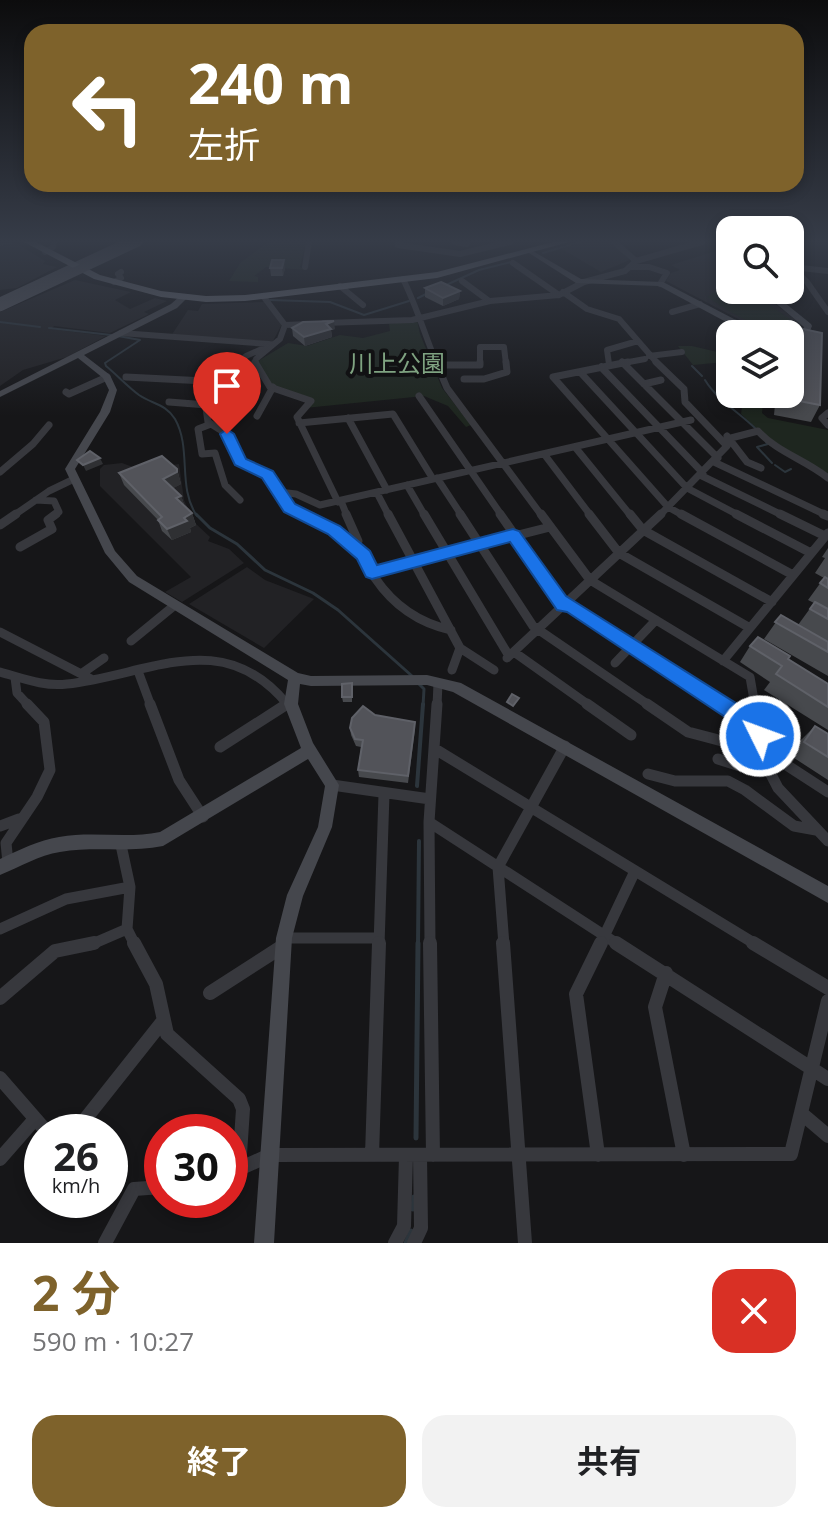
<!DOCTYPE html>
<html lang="ja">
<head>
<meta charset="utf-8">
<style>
	body { margin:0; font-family:"Open Sans","Noto Sans JP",sans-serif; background:#f2f2f2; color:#202124; height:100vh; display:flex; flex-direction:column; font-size:30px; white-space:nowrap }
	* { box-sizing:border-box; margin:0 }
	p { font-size:26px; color:#757577 }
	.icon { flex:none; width:44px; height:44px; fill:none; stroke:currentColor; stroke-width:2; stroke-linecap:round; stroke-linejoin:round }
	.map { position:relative; height:1243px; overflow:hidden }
	.drawer { display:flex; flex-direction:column; background:#fff; flex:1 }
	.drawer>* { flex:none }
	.banner { position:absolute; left:24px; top:24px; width:780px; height:168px; border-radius:24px; box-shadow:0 4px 12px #0003; background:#7e622b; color:#fff; overflow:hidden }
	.tools { position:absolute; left:716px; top:216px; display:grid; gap:16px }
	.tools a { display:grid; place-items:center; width:88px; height:88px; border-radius:16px; background:#fff; box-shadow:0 4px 12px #0003; font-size:40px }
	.speed { position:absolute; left:24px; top:1114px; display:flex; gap:16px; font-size:40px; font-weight:700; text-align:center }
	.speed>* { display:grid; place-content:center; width:104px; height:104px; border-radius:50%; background:#fff; box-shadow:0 4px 12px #0003; line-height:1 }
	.speed small { font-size:20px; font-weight:400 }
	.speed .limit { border:12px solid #d22; background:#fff; color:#111 }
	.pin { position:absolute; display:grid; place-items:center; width:68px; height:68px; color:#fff; margin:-82px -34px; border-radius:50% 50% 50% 0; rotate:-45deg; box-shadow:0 0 8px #0007 }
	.pin .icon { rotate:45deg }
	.me { position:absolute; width:88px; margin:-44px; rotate:312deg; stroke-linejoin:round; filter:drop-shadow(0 0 6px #0008) }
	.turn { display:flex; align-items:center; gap:28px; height:168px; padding:0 32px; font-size:36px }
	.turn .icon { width:104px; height:104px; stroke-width:2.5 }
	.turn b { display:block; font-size:56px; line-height:68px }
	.round { display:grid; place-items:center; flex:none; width:84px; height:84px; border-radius:24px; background:#f2f2f2 }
	.summary { display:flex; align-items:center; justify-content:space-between; height:136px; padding:0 32px }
	h1 { font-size:48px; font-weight:700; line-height:60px; color:#7e622b }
	.cta { display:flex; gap:16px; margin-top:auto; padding:16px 32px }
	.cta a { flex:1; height:92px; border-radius:24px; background:#7e622b; color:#fff; font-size:32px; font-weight:700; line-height:92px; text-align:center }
	.cta a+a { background:#f2f2f2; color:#202124 }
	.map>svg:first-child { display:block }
	.built { fill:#222225 }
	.green { fill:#1e261f }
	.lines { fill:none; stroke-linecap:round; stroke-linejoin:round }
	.stream-far3 { stroke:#2c353c; stroke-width:2 }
	.stream-far2 { stroke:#2c353c; stroke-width:3 }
	.stream-far1 { stroke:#2c353c; stroke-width:4 }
	.stream { stroke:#2c353c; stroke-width:5 }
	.street-far4 { stroke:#37383d; stroke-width:6 }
	.street-far3 { stroke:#37383d; stroke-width:7 }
	.street-far2 { stroke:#37383d; stroke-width:9 }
	.street-far1 { stroke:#37383d; stroke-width:11 }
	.street { stroke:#37383d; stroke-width:14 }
	.secondary { fill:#45474d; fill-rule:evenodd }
	.primary { fill:#53555c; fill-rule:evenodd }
	.highway { fill:#63666e; fill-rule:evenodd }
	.primary-bridge { stroke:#53555c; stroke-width:9 }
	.wall { fill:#47494d }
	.shaded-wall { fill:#2f3033 }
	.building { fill:#525359; stroke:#5f6168; stroke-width:2 }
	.route { fill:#1a73e8; stroke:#114b97; stroke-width:2 }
	.labels { text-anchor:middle; stroke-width:8; stroke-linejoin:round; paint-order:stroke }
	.far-park-label { font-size:24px; fill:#7fa381; stroke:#111113 }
</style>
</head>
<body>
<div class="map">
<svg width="828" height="1243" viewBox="0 0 828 1243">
	<rect width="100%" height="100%" fill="#161618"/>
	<!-- built -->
	<path class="built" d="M584,242H612L630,260L601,272L562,249Z
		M16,243L45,261L43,264L57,267L17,288L0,290V247Z
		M722,249L730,251V290H758L802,325L800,328L779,331L744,322L666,281L671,273L680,270L671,265Z
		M75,280L131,292L115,300L130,309L155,298L167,301L144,312L149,314L110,333L54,326L51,329L106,336L67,357L23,370L0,386V312Z
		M264,302L282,324L272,343L171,336L188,310L198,311L202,304Z
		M122,463L141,470L179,464L184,500L194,522L210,537L208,541L229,549L244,563L182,602L165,592L191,577L100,486V469L104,465Z
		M247,567L265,580L314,599L264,648L189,604Z"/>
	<!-- green -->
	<path class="green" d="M269,242H306L300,267L306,270L266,267L254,276L258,277V282L229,281L241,262Z
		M730,282V290H751C766,304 781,312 796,324L795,327C761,334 734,314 707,297Z
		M417,320L420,334L442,388L471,425L466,427L448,406L424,396L305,408L310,402L270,387L258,361L288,343L307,346L340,335L363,338L390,331L389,324Z
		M678,346H692L730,355V371L725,362L693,365Z
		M741,394H764L762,413L768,418L828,430V476L773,444L741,414L743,400Z"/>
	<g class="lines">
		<!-- stream-far3 -->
		<path class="stream-far3" d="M0,245L11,243
			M543,253L580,242
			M444,286L479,270L511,262
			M418,298L426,294
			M270,300L330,302L364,315L409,301
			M0,322L40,327
			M49,328L111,335
			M118,336L140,340L105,363L106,366C117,375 127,386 139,395C152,404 166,404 175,419C192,449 177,487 197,516
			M692,366L702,376
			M705,380C717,400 740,413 757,430
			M766,442L768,444L757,447L772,463
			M775,465L785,472L791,469"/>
		<!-- stream-far2 -->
		<path class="stream-far2" d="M196,514L210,528L237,544L265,570L313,593L338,610L412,676
			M419,684L424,689L423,706"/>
		<!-- stream-far1 -->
		<path class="stream-far1" d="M417,786L423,704
			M418,945L419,841"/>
		<!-- stream -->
		<path class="stream" d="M416,1138L418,943
			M413,1209L414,1197
			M406,1243L411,1231"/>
		<!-- street-far4 -->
		<path class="street-far4" d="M400,242L398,245L460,254L510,242
			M455,242L467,244
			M614,242L636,261
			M45,252L53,247L54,242
			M513,263L559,295
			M790,265L807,282L828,312
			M305,267L309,242
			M630,267H649L667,273L660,284
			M792,267L828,271
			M403,279C417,307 425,336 437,364
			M462,281L489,301
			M114,282L121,278L118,274L121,272
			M340,286L363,305
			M563,292L587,309L619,319L658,364
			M672,312L700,304
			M324,323L412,320L490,301L559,295L584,282L625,271L636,261L702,242
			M285,325L309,324
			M121,333L269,344
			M649,356L682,352
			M622,362L624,364
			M236,364L246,356L273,344
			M255,364L256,359L280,339L285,325L263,296
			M480,364V347H504L506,364
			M609,364L607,350L638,341
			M618,364L645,359"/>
		<!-- street-far3 -->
		<path class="street-far3" d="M238,362L221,392L206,408L208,422L227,434L240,462L268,475L289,508L305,516
			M255,362L270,387L311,401L297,417L338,502
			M436,362L447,388L542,516
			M622,362L718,458
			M628,362L553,377L668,507L684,516
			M656,362L684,389L685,402L727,446L659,516
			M439,365H480V362
			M601,367L703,473
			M580,372L687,488L740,516
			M126,377L225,382
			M464,379H484L507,372L506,362
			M644,384L661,380
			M66,392L69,394L107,377
			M419,396L502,516
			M169,402L207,405
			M828,413L822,418L828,425
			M257,416L273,387
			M348,418L387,490
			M299,423L393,414L433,479
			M211,424L198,429L202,454L215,453L225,485L240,500
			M727,436L747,462L761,468
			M731,438L758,431C777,452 806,460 828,478
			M575,447L631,516
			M544,454L591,516
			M714,462L828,516
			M0,472L33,444L49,425
			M700,475L784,516
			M437,478L462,516
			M407,485L425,516
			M279,492L296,494L320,505L691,420
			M377,493L389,516
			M36,500L54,501L59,512L54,516
			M341,501L347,516
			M13,516L49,491L74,479"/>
		<!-- street-far2 -->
		<path class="street-far2" d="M301,514C323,524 349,536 364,555C369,562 371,571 375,578C394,606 419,623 451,630
			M346,514L358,541
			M388,514L460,648L452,670
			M424,514L509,656
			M460,514L533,626L650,706
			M500,514L564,606
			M541,514L590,580L750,677L755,706
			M589,514L619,553L750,628
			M630,514L643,530L772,602
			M681,514L793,575
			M736,514L811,553
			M780,514L825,536
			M823,514L828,516
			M0,525L16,514
			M20,547L52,529L48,520L56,514
			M372,572L550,527
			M567,603L725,706
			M0,632L91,679
			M131,641L175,605
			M460,648L494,670
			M514,652L590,706
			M507,658L661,514
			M723,661L828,533
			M615,663L656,620
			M138,671L151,706
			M0,672C22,678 44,687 67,684C149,675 222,625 287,704H291
			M81,674L104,658
			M15,678L17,693L29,706
			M284,706L287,704
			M437,706L438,683"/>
		<!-- street-far1 -->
		<path class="street-far1" d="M150,704L179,780L203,817
			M437,704L429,822L619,945
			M587,704L631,735
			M647,704L688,732L768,753L828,792
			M722,704L759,728
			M754,704L763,759L778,788L828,841
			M220,747L287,704
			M435,749L757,945
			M718,759L759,772L769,770
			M648,774L675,781H728L745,790L794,826L816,830
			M332,785L430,799
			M429,822L430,945
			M0,826L19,819
			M8,863L6,843L37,797L50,770L44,722L27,704
			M0,929L66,899L130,887
			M127,929L135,945
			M284,938H379
			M90,945L127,929L130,887L121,845
			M379,945L384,794
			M504,945L498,867L565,746
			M600,945L635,871"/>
		<!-- street -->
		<path class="street" d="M134,943L156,984L167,1034L239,1099L243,1109L239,1169
			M430,943L433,1155
			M503,943L525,1243
			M616,943L828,1079
			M753,943L828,988
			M666,973L655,1007L684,1155
			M210,993L283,946
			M0,998L55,951L94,943
			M0,1078L47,1132
			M801,1113L828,1136
			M75,1132L163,1021
			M372,1155L379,943
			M598,1155L576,994L601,943
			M0,1159L35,1119
			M230,1173L270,1155L791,1154L828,1001
			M105,1243L134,1189L162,1187
			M395,1243L404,1226L406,1156
			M414,1243L421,1228L420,1155"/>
		<!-- secondary -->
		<path class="secondary" d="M531,250L581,279L663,282L734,319L779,334H766L728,323L659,286L576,283L529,253V251Z
			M790,264L794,266V268L790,269Z
			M760,290H769L811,324L812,326L808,336L790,337V334L787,333L802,332L804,327Z
			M180,296L187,298L177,308L84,355L110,375L117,390L110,412L75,469L115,551L137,576L298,673L311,676L427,675L461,683L828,886V903L453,692L427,685L311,686L300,684L298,704L313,743L339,785L332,827L303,896L292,938L274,1243H254L276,938L287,895L318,827L325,786L308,759L163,846C129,853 94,846 60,852C39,855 20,867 0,875V859C19,850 39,840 59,837C93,831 127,839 160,832L301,748L284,704L288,680L129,582L105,553L65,469L100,412L109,390L103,378L78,358L0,397V391L171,304Z"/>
		<!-- primary -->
		<path class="primary" d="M118,242H129L0,303V297Z"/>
		<!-- highway -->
		<path class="highway" d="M24,242H36L100,275L161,291L206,296L245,295L437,272L553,242H569L437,278L245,301L206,302L161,297L94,279Z"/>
		<!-- primary-bridge -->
		<path class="primary-bridge" d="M0,307L138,242"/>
	</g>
	<!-- wall -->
	<path class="wall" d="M270,268H285L283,276H271Z
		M425,288L460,291L459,299L443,306L425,297Z
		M789,326L820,405L811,422L774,415L776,394H790V334H785Z
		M292,328L335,329L331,330L332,337L305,346L293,336Z
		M177,469L181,484L173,488L181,496L185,507L192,513L196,525L190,528L191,532L172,540L162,531L158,520L124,485L119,473Z
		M828,548V676L764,639L781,615L798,625L814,603L808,600L824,578L815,573L825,558L822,557Z
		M750,646L788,659L828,684V730L764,690L770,682L740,662Z
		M352,689V702H343L342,697Z
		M375,715L415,729L408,783L359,777L358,770L361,747L356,746L351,735L350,728Z
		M815,726L828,734V780L791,756L801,740Z"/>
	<!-- shaded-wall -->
	<path class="shaded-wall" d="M284,260L285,268L283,276L282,268Z
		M460,291L459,299L443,306V298Z
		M334,321L335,329L331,330L332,337L305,346L304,337L326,324Z
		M100,458L103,464L86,471L83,465Z
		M177,469L181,484L168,491L163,479Z
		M181,496L185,507L176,498Z
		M192,513L196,525L190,528L191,532L172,540L167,529Z"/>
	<!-- building -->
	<path class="building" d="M272,260H284L282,268H270Z
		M441,282L460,291L443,298L425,288Z
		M334,321L326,324L331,329L304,337L292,328L303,322Z
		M746,324L764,328L763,334H744Z
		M789,326L822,333L820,405L783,398V394H790V334H788Z
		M90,451L100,458L83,465L77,460Z
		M162,456L177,469V472L163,479L181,496L176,498L192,513L184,518L187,521L167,529L158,520L162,517L119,473Z
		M825,577L828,579V588L820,583Z
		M815,602L828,609V619L810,609Z
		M781,615L828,642V652L775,622Z
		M758,637L790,656L788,659L828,684V707L776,674L782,666L750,646Z
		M352,683V697H342V684Z
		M512,694L519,698L513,706L507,702Z
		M363,706L375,715L415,722L408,776L358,770L363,740L355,739L350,728L352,718Z
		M815,726L828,734V757L804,742Z"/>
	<!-- sky -->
	<linearGradient id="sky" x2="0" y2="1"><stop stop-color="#0c0c0d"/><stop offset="0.58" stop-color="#363c48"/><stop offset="1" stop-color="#363c48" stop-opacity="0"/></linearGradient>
	<rect width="828" height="416" fill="url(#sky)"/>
	<!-- route -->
	<path class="route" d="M227,429L234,434L246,459L273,471L295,504L340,526L370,551L377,565L513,529L519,531L566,596L766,722L771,736L768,743L760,746L753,743L749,733L567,612L557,610L510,542L372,579L366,577L357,559L328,534L284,512L262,478L235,465L220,434Z"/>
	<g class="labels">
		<!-- far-park labels -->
		<g class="far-park-label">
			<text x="397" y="372">川上公園</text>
		</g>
	</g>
</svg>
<div class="tools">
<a><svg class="icon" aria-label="search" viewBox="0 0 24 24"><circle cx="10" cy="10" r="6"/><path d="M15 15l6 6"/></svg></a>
<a><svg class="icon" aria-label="layers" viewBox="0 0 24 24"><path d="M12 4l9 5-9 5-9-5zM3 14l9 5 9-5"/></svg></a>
</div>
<div class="speed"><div>26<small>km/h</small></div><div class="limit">30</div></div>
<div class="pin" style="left:227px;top:434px;background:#d93025"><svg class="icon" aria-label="arrive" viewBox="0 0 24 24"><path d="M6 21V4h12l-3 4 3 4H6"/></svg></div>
<svg class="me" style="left:760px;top:736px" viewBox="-20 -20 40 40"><circle r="17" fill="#1a73e8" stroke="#fff" stroke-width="3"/><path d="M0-11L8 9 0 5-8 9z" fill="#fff"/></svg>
<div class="banner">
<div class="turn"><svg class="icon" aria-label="left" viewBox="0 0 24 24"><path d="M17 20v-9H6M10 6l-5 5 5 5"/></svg><div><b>240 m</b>左折</div></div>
</div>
</div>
<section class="drawer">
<div class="summary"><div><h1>2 分</h1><p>590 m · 10:27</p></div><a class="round" style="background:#d93025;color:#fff"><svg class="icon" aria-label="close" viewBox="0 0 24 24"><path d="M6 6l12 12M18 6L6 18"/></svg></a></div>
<div class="cta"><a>終了</a><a>共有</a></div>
</section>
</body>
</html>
